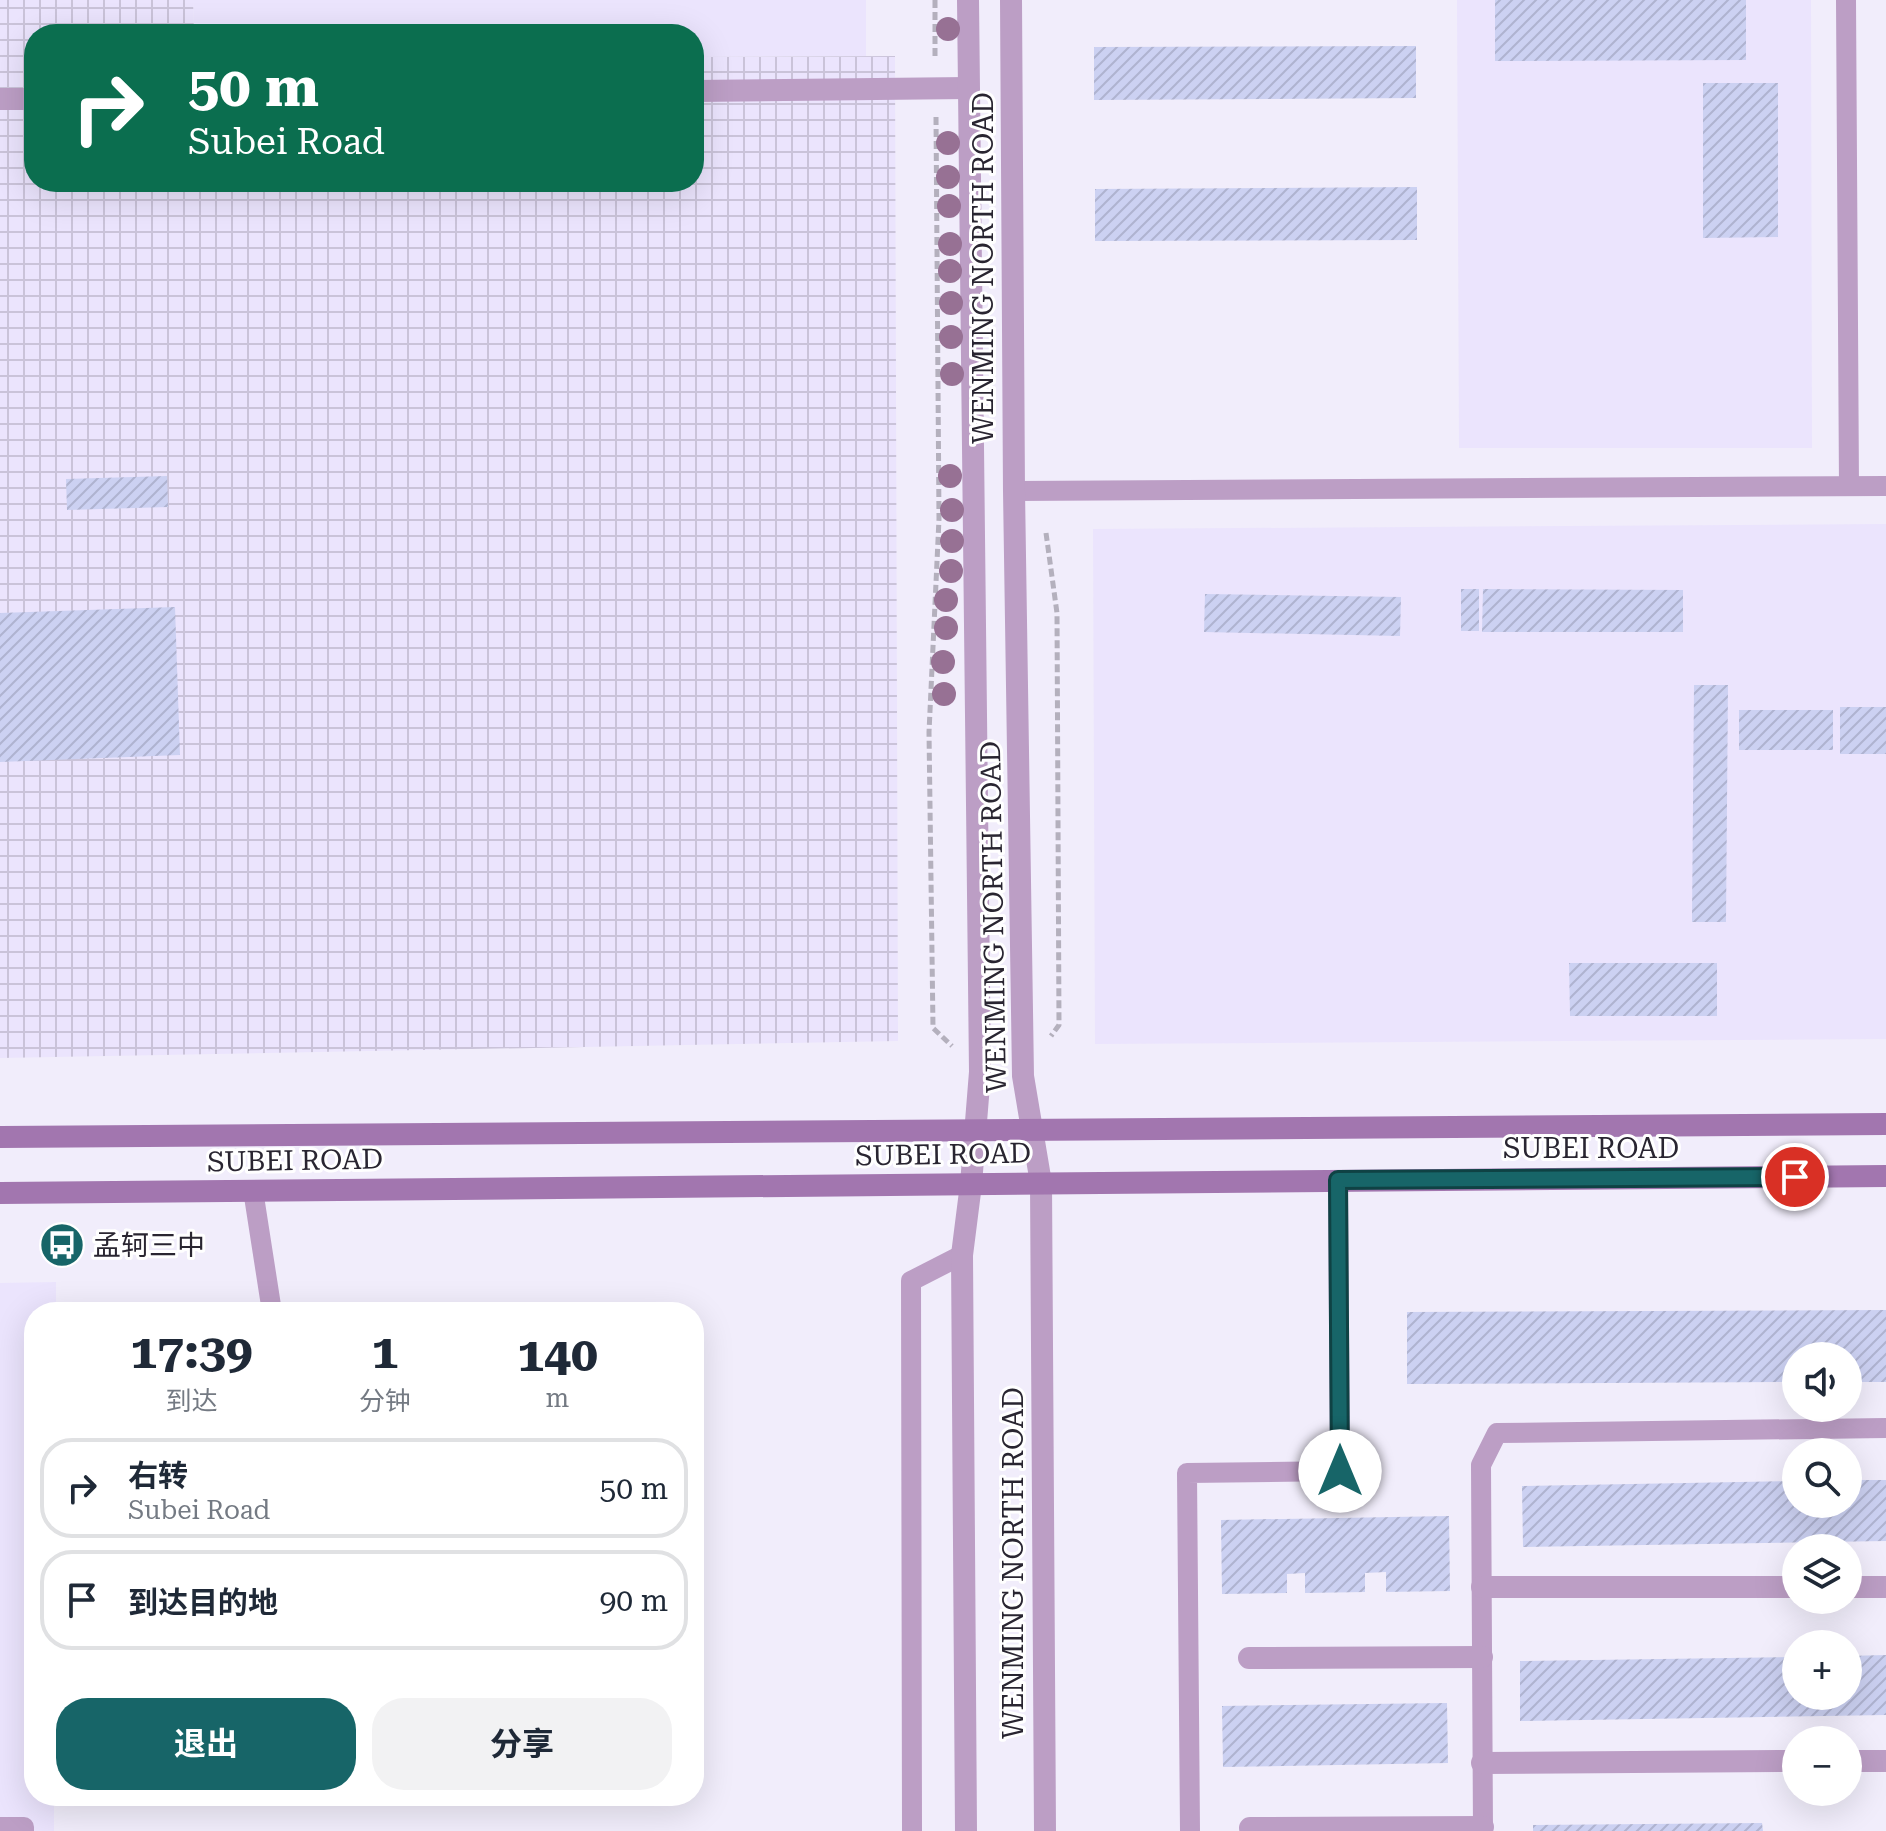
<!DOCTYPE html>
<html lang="zh">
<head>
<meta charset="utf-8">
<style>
	body { margin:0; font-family:"Roboto Serif","Noto Sans SC",serif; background:#f2f2f3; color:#1f2937; height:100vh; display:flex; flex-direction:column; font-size:30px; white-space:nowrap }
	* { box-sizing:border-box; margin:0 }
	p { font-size:26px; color:#747a83 }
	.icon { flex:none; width:44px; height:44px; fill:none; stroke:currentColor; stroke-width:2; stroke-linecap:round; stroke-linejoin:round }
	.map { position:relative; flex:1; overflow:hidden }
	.sheet { position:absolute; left:24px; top:1302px; width:680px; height:504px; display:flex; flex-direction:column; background:#fff; border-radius:32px; box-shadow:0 8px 32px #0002 }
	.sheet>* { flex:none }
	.guide { position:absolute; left:24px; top:24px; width:680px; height:168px; border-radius:32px; box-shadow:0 8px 32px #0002; background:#0b6e4f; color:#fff; overflow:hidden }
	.controls { position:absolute; left:1782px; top:1342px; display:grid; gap:16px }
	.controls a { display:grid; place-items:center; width:80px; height:80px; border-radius:50%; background:#fff; box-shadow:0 8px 32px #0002; font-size:40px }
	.pin { position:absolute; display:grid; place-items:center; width:68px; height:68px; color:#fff; margin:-34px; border:4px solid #fff; border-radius:50%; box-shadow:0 2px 8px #0007 }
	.me { position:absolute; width:88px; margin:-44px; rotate:0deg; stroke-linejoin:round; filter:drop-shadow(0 0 6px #0008) }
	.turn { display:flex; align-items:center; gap:28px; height:168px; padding:0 32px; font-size:36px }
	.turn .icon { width:104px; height:104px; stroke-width:2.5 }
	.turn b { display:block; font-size:56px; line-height:68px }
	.eta { display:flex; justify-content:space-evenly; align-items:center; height:136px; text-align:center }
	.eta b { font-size:48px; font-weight:700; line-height:56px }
	.action { display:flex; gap:16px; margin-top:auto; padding:16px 32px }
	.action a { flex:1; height:92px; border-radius:32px; background:#176568; color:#fff; font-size:32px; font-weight:700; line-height:92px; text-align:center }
	.action a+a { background:#f2f2f3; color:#1f2937 }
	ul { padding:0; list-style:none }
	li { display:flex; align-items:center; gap:24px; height:100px; margin:0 16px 12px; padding:0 16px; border:4px solid #e0e1e3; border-radius:32px }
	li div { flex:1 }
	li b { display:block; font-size:30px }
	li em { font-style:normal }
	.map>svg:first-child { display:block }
	.built { fill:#ebe4fd }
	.industrial { fill:url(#industrial-grid) }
	.building { fill:url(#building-hatch) }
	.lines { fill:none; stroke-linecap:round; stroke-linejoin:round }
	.path { stroke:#b4b0bd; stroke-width:5; stroke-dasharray:8 4; stroke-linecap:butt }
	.service { stroke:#bc9ec5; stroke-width:20 }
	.minor { stroke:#bc9ec5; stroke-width:22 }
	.tertiary { stroke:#bc9ec5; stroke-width:22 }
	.secondary { stroke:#a276af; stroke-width:22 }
	.tree { fill:#977194 }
	.route-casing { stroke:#0f4244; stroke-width:20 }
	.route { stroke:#176568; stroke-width:14 }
	.labels { text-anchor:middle; stroke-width:6; stroke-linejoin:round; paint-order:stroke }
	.street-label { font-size:28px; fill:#292531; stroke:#fff }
	.poi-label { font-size:28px; fill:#292531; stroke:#fff; text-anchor:start }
</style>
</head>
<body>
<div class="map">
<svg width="1886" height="1831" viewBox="0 0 1886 1831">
	<defs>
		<pattern id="industrial-grid" width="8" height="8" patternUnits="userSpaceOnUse" patternTransform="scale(2)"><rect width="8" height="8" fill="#ebe4fd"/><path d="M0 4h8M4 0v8" fill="none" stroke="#cac3d9"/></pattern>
		<pattern id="building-hatch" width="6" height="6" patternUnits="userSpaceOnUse" patternTransform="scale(2)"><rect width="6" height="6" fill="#ccd1f2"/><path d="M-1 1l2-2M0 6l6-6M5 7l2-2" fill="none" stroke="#afb3d0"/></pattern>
	</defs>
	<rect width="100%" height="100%" fill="#f1edfb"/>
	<!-- built -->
	<path class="built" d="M193,0H866V56L694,57V34H194Z
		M1457,0H1811L1812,448H1459Z
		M1886,524V1039L1095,1044L1093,529Z
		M56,1282V1312H34V1796H54V1831H0V1283Z"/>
	<!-- industrial -->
	<path class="industrial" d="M0,0H193L194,34H34V182H694V57L895,56L898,1041L0,1058Z"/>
	<!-- building -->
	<path class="building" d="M1495,0H1746V60L1495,61Z
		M1416,46V98L1094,100V47Z
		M1703,83H1778V237L1703,238Z
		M1417,187V240L1095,241V189Z
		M167,476L168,507L67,510L66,479Z
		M1461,589H1479V631H1461Z
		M1483,589L1683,590V632H1482Z
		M1205,594L1401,597L1400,636L1204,632Z
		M175,607L180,755L0,762V613Z
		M1694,685H1728L1726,922H1692Z
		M1840,707H1886V754H1840Z
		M1739,710H1833V750H1739Z
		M1569,963H1717V1016H1570Z
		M1886,1310V1382H1848V1356H1796V1382L1407,1384V1312Z
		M1848,1480H1886V1541L1523,1547L1522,1486L1796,1481V1504H1848Z
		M1449,1516L1450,1591L1386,1592V1572L1365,1573V1592L1305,1593V1573L1287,1574V1593L1222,1594L1221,1520Z
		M1886,1655V1715L1520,1721V1661L1796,1657V1696H1848V1656Z
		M1447,1703L1448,1763L1223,1767L1222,1706Z
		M1762,1823L1763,1831H1533V1825Z"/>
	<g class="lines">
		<!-- path -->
		<path class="path" d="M935,0V59
			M936,117L939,519L929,732L933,1028L952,1046
			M1046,533L1057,613L1059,1025L1051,1036"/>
		<!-- service -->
		<path class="service" d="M1846,0L1849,486
			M1014,491L1886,486
			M253,1190L272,1312
			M0,1827H24V1831
			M912,1831L911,1281L962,1255
			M1190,1831L1187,1473L1340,1471L1338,1180
			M1483,1831L1481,1465L1497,1433L1886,1428"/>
		<!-- minor -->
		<path class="minor" d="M694,91L968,88
			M0,99H34
			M1482,1587H1796
			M1848,1587H1886
			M1249,1658L1482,1657
			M1848,1761H1886
			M1482,1763L1796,1761
			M1250,1828L1483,1827"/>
		<!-- tertiary -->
		<path class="tertiary" d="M1011,0L1014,491L1023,1076L1041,1183L1045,1831
			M966,1831L962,1255L971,1184L980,1072L968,0"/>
		<!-- secondary -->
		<path class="secondary" d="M0,1137L1886,1124
			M0,1193L1886,1176"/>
	</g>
	<!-- trees -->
	<g class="tree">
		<circle cx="948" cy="29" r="12"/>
		<circle cx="948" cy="143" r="12"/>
		<circle cx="948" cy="177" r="12"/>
		<circle cx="949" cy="206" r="12"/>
		<circle cx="950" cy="244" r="12"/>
		<circle cx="950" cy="271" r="12"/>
		<circle cx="951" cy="303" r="12"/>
		<circle cx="951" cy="337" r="12"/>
		<circle cx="952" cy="374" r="12"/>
		<circle cx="950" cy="476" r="12"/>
		<circle cx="952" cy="510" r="12"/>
		<circle cx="952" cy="541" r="12"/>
		<circle cx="951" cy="571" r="12"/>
		<circle cx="946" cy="600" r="12"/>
		<circle cx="946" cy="628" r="12"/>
		<circle cx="943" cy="662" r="12"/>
		<circle cx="944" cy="694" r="12"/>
	</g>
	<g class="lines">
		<!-- route casing -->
		<g class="route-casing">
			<path id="route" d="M1340,1471L1338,1180L1795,1177"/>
		</g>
		<!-- route -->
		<use href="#route" class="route"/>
	</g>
	<!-- icons -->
	<defs>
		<g id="bus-disc" transform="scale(2.3)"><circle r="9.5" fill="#176568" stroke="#fff"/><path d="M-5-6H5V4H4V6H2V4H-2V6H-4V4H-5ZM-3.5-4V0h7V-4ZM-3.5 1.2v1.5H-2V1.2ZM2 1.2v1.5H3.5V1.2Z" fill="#fff"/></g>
	</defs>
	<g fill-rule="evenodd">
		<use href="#bus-disc" x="62" y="1245"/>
	</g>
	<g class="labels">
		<!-- street labels -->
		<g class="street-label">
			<text transform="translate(983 268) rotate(-90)" y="10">WENMING NORTH ROAD</text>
			<text transform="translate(993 917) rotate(-91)" y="10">WENMING NORTH ROAD</text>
			<text x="1591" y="1158">SUBEI ROAD</text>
			<text transform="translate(943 1154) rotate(-1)" y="10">SUBEI ROAD</text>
			<text transform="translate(295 1160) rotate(-1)" y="10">SUBEI ROAD</text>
			<text transform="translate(1013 1563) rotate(-90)" y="10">WENMING NORTH ROAD</text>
		</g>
		<!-- poi labels -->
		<g class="poi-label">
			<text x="93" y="1255">孟轲三中</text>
		</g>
	</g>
</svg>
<div class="controls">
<a><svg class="icon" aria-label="sound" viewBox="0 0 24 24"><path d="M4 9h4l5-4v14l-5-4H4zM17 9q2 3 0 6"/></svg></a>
<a><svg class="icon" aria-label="search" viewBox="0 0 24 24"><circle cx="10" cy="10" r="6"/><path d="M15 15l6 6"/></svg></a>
<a><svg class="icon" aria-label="layers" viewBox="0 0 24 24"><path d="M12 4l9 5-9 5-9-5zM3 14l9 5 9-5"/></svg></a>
<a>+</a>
<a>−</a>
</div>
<div class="pin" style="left:1795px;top:1177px;background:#d93025"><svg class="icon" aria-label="arrive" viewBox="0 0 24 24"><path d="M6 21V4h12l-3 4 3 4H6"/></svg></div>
<svg class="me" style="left:1340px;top:1471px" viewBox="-20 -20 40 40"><circle r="19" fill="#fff"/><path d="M0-13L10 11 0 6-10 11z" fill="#176568"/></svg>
<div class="guide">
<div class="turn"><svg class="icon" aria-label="right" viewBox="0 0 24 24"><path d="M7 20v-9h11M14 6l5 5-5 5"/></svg><div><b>50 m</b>Subei Road</div></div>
</div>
<section class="sheet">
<div class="eta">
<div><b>17:39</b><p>到达</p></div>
<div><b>1</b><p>分钟</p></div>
<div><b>140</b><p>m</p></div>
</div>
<ul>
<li><svg class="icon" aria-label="right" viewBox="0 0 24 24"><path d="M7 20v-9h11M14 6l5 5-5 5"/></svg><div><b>右转</b><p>Subei Road</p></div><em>50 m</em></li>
<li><svg class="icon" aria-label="arrive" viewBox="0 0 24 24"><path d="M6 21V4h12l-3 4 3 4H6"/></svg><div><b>到达目的地</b></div><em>90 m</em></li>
</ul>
<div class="action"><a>退出</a><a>分享</a></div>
</section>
</div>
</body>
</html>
